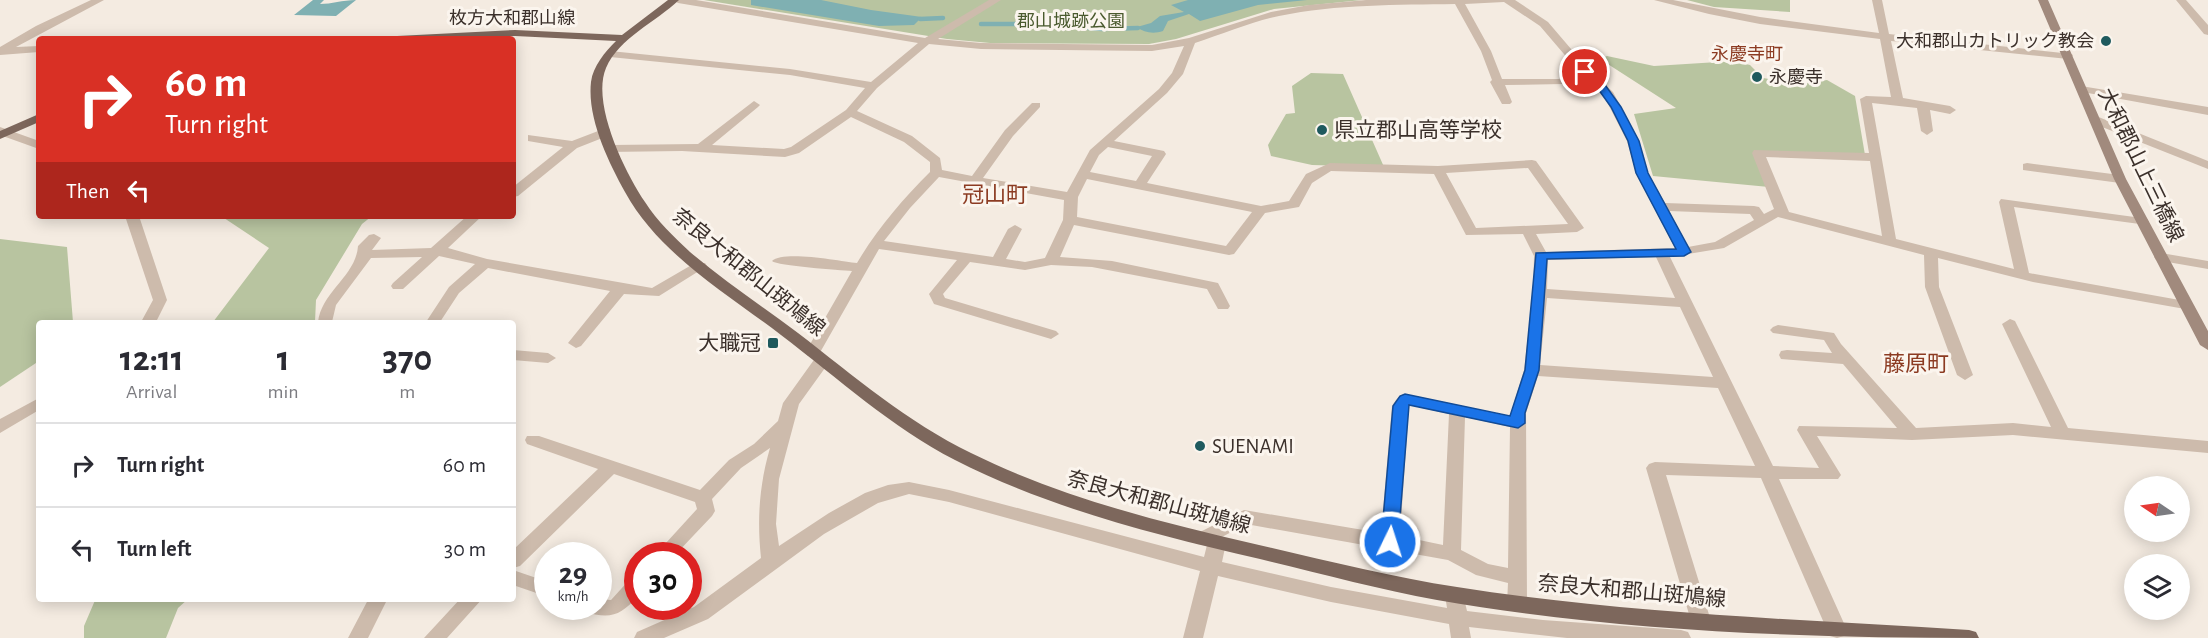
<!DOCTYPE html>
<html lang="en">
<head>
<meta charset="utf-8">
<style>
	body { margin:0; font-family:"Alegreya Sans","Noto Sans JP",sans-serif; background:#f2f2f3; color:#2b2b33; height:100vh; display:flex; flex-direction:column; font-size:22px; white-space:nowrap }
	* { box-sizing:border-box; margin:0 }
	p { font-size:20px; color:#7c7c81 }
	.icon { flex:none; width:33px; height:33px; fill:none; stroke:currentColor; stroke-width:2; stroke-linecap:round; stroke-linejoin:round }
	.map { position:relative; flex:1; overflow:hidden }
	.details { position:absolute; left:36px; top:320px; width:480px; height:282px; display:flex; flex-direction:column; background:#fff; border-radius:6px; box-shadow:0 3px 15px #0003 }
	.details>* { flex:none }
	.top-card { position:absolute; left:36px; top:36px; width:480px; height:183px; border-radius:6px; box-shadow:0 3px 15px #0003; background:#d93025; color:#fff; overflow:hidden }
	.needle { width:39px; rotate:283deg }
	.controls { position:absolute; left:2124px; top:476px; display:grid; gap:12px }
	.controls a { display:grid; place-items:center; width:66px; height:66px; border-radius:50%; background:#fff; box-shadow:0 3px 15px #0003; font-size:30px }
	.speed { position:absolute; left:534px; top:542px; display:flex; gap:12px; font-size:30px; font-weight:700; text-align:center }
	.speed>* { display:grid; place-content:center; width:78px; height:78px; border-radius:50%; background:#fff; box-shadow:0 3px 15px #0003; line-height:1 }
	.speed small { font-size:15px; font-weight:400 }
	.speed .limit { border:9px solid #d22; background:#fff; color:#111 }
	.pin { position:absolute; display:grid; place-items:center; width:51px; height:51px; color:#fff; margin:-26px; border:3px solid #fff; border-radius:50%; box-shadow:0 2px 6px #0007 }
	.me { position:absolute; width:66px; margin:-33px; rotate:4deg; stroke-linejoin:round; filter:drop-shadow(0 0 4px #0008) }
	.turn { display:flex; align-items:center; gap:21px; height:126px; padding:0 30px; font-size:27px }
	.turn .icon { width:78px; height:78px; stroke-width:2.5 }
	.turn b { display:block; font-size:42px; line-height:51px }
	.then { display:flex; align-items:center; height:57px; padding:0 30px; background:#0003; gap:12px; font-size:22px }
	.eta { display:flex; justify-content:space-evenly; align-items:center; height:102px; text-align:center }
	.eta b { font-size:36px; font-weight:700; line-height:42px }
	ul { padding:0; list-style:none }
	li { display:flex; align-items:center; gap:18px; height:84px; padding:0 30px; border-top:2px solid #e1e1e2 }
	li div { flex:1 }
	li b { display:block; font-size:22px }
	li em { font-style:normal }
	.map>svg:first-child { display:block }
	.green { fill:#b8c4a0 }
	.water { fill:#7fb0b2 }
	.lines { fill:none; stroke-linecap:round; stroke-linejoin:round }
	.stream { stroke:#7fb0b2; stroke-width:4.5 }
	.minor { fill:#cdbbac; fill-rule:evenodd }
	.tertiary { fill:#cdbbac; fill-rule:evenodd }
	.secondary { fill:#a18a7d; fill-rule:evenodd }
	.primary { fill:#7d675c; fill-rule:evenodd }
	.route { fill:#1a73e8; stroke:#114b97; stroke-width:1.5 }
	.poi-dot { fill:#1f5a5e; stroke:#fbf5ee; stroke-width:2 }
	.labels { text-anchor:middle; stroke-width:6; stroke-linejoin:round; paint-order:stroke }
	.far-street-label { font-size:18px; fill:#3b302b; stroke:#fbf5ee }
	.far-park-label { font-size:18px; fill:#4a5a2e; stroke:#fbf5ee }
	.far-poi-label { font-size:18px; fill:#3b302b; stroke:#fbf5ee; text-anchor:end }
	.far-neighbourhood-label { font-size:18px; fill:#8c3b22; stroke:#fbf5ee }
	.poi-label { font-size:21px; fill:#3b302b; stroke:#fbf5ee; text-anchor:start }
	.street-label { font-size:21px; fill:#3b302b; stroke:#fbf5ee }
	.neighbourhood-label { font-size:22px; fill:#8c3b22; stroke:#fbf5ee }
</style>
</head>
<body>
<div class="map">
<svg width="2208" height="638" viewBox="0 0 2208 638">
	<rect width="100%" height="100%" fill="#f4ebe1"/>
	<!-- green -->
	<path class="green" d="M704,0H1362L1274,9L1176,39L1149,44L990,43L947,39Z
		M1687,0H1790V12L1714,7Z
		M1607,56L1654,66L1734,61L1750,65L1763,78L1800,84L1827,80L1855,96L1865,155L1754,151L1769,187L1653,176L1634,114L1676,108L1600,59Z
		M1311,73L1343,74L1384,167L1312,165L1271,156L1268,145L1286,114L1295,113L1292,86Z
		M221,216H372L362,224L316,300L315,322H213L269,248Z
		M0,239L67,247L73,322H39V361L0,387Z
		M96,598H188V599L178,608L166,638H84V626Z"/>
	<!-- water -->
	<path class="water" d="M313,0H324L320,4C332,4 342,0 356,0L336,16L294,15Z
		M751,0H821L871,10L922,17L914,25L879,26L751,5Z
		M1188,0H1307L1258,5L1200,21L1189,14L1168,21L1163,31C1154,34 1144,33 1137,27L1151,23L1160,16L1184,12L1171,5Z"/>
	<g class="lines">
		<!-- stream -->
		<path class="stream" d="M920,19L943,18
			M981,24H1041L1102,29L1138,28"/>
		<!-- minor -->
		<path class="minor" d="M91,0H104L16,47L39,46V52L0,55V47L36,26Z
			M673,0H696L925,38L989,0H1001L938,39L981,43L1152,45L1189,38L1271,12L1309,5L1366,0H1515L1548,22L1589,70L1613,92L1639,141L1648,173L1665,203L1754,206L1759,207L1764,214L1774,209L1752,153L1754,150L1869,153L1860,99L1866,96L1891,97L1880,39L1760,24L1709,14L1654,0H1673L1760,17L1879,33L1872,0H1882L1889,34L2072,54L2073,56L2068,59L1891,41L1903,98L1950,106L1956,110L1950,114L1930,110L1933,131L1927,135L1921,131L1917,108L1872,103L1896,239L2014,269L1999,202L2001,199L2142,218L2147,219L2149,222L2147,225L2014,207L2029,273L2185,301L2190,302L2192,305L2190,308L2185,309L2033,282L1938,258L1939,287L1973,375L1965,380L1957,375L1925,287L1924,255L1778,217L1724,248L1670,257L1773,466L1819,468L1797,430L1799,426L1897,428L1843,364L1781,359L1779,355L1781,351L1787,350L1832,353L1824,340L1773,333L1770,330L1773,327L1778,325L1834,333L1841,344L1916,428L2013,423L2051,427L2002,324L2010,319L2015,321L2068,428L2208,441V453L2013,435L1912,440L1817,436L1841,475L1838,479H1779L1847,630L1844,636L1837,638L1830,636L1827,630L1761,478L1666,475L1711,621L1708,627L1701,629L1694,627L1691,621L1646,468L1649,464L1655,462L1755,466L1718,388L1538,376L1526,413L1527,604L1524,609L1517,612L1510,609L1507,604L1508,583L1476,575L1448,560L1246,524L1222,537L1226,543L1222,562L1331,587L1447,608L1445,595L1448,590L1455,587L1462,590L1467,611L1543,620L1681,630L1688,632L1691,638H1567L1469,627L1471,638H1451L1449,624L1331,602L1218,576L1203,638H1183L1200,571L949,502L909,494L878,503L824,534L708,619L664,638H634L637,632L694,607L761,558C757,520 759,486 770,448L741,468L712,499L715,511L712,516L675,555H655L697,509L695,502L614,474L520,566L513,568V550L598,469L527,444L525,440L527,436H539L700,490L729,460L754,444L778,421L783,403L816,357L822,356L830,361L799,404L779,479L776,524L779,546L829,513L865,493L888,485L909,482L949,490L1204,557L1207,545L1196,544L1194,539L1196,534L1244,510L1381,533L1392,406C1396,400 1398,396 1405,394L1510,416L1524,370L1533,293L1534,256L1523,234L1466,235L1434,174L1331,171L1312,183L1299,207L1265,213L1234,254L1229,255L1074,225L1060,257L1112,261L1218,283L1230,306L1228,309H1218L1207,289L1092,267L1051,265L1025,270L970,262L943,294L945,298L1056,331L1059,334L1051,339L934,304L929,294L957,260L879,249L818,356H808L805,353L852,271C840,270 777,266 772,261C783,250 840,261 857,263C877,229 902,200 930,172V162L904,142L851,117L799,153L785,157L682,151L607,152V146L611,145L698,144L754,101L760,105L758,107L712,145L784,149L791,147L846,110L865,88L790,75L610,57L605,54L610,51L790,69L871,82L918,43L678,3ZM1504,2L1540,26L1581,74L1604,96L1627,141L1636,173L1675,248L1546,252L1536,234L1577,232L1584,228L1536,161L1532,160L1438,166L1330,163L1306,174L1289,201L1261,206L1147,183L1166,154L1164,151L1114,141L1167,93L1183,74L1195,43C1223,34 1251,22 1279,16C1337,4 1397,5 1455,4L1481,51L1492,80L1490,82L1502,104H1510L1512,102L1505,85L1563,84V80L1559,79H1502L1491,51L1465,4ZM929,44L981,49L1152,51L1184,46L1172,73L1159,89L1090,150L1067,192L983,178L1013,136L1040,107V103H1032L1005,130L972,176L942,170L940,158L912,136L857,111L877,88ZM1108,147L1152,156L1136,181L1090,172L1099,155ZM1766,157L1870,161L1882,236L1789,212ZM1528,168L1568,224L1476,228L1446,173ZM939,177L1064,200L1063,220L1045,258L1025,262L1006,259L1022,229L1015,225L1008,229L993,257L884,241L910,208ZM1087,179L1252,212L1226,246L1077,217L1078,197ZM1669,211L1750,214L1754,220L1715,242L1688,247ZM1656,257L1675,298L1547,289L1548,260ZM1547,298L1680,307L1713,377L1540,365ZM1409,405L1449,414L1443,545L1400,536ZM1465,417L1510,427L1508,568L1488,564L1461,550Z
			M2176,0H2186L2208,25V35L2204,34Z
			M2081,86L2208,107V115L2077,91V87Z
			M0,127L39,141V149L0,135Z
			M606,128L610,129V135L577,148L518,196L513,197V187L563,147L528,141V135L572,141Z
			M2027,163L2120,175L2126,179L2120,183L2023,170V164Z
			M125,216H139L167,300L156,322H141L153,300Z
			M467,216H482L448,248L487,259L652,288L695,263H705L707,266L659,296L624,294L581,346L576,348L568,343L610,291L488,268L459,293L440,322H426L449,287L475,264L439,256L403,289H393L391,286L393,283L422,257L371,258L336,305L332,322H318C322,291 356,276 358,246L369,235L374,234L381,238L372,250L431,248Z
			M2161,253L2208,261V269L2156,260L2154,257L2156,254Z
			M513,350L548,353L556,358L548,363L513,360Z
			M39,398V410L0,433V419Z
			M513,570L548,582V597L513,585Z
			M638,576V596C620,616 610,620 583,611L580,606H598V599L611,600L631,578Z
			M369,598H388L368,638H348Z
			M461,598H483L447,638H424Z"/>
		<!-- tertiary -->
		<path class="tertiary" d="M2096,116L2208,161V169L2092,123L2090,120Z"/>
		<!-- secondary -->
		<path class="secondary" d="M2038,0H2048L2126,179L2208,331V350L2200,345L2114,179Z"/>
		<!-- primary -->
		<path class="primary" d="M668,0H679C656,22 619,38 606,68C591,103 625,173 645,202C657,221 674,237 690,252C724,281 762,306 798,333C854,376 907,422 971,453C1062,498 1160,522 1259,545C1325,560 1390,577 1457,587C1626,614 1798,619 1969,630L1976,632L1979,638C1798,638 1615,631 1437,600C1377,589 1319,573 1260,559C1156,535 1051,509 955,460C891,427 839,379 781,335C726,293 659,254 625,192C608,161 587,118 591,82C593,66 605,52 616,41L515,36L392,39L397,36L515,30L622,35Z
			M39,114V122L0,139V131Z"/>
	</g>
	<!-- route -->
	<path class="route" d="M1585,69L1603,82L1621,107L1639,141L1648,173L1691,252L1684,256L1547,259L1539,370L1525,413V423L1518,428L1409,405L1398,542L1396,546H1384L1381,542L1393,406L1400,396L1405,394L1510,416L1525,370L1536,253L1676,249L1636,173L1628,141L1611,107L1596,86L1580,72Z"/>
	<!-- markers -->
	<g class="poi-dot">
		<circle cx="2106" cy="41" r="6"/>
		<circle cx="1757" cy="77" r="6"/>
		<circle cx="1322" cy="130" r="6"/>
		<rect x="767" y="337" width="12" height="12" rx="3"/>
		<circle cx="1200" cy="446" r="6"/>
	</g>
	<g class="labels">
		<!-- far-street labels -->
		<g class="far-street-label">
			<text x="512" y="24">枚方大和郡山線</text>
		</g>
		<!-- far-park labels -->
		<g class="far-park-label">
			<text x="1071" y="27">郡山城跡公園</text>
		</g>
		<!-- far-poi labels -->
		<g class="far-poi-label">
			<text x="2094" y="47">大和郡山カトリック教会</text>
			<text x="1769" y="83" text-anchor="start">永慶寺</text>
		</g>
		<!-- far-neighbourhood labels -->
		<g class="far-neighbourhood-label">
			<text x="1747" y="60">永慶寺町</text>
		</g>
		<!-- poi labels -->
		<g class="poi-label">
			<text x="1334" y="137">県立郡山高等学校</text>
			<text x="761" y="350" text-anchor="end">大職冠</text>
			<text x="1212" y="453">SUENAMI</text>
		</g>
		<!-- street labels -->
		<g class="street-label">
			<text transform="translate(2141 165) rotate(64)" y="7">大和郡山上三橋線</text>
			<text transform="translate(749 272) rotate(39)" y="7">奈良大和郡山斑鳩線</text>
			<text transform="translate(1159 502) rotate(15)" y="7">奈良大和郡山斑鳩線</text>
			<text transform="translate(1632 591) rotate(5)" y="7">奈良大和郡山斑鳩線</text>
		</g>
		<!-- neighbourhood labels -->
		<g class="neighbourhood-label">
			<text x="995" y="202">冠山町</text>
			<text x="1916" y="371">藤原町</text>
		</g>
	</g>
</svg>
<div class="controls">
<a><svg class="needle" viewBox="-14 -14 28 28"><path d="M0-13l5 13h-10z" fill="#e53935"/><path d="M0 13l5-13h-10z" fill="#7c7c81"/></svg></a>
<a><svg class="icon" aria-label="layers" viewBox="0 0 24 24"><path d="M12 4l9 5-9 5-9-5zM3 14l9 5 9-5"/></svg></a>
</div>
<div class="speed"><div>29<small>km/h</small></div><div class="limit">30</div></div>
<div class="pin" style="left:1585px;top:72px;background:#d93025"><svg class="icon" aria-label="arrive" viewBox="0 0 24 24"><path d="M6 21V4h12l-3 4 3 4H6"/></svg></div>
<svg class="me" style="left:1390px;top:542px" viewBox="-20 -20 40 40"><circle r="17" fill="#1a73e8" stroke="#fff" stroke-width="3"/><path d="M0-11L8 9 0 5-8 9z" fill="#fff"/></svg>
<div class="top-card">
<div class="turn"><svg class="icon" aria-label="right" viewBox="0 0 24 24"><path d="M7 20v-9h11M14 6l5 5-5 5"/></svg><div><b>60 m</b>Turn right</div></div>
<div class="then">Then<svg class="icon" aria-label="left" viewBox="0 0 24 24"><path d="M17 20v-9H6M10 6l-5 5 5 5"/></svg></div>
</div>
<section class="details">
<div class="eta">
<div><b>12:11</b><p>Arrival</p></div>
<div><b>1</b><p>min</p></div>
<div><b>370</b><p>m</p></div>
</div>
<ul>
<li><svg class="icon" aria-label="right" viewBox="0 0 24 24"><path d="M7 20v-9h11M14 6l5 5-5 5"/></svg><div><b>Turn right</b></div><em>60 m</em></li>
<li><svg class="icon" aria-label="left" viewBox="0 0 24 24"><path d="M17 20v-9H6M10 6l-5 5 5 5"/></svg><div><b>Turn left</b></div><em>30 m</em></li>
</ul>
</section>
</div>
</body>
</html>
